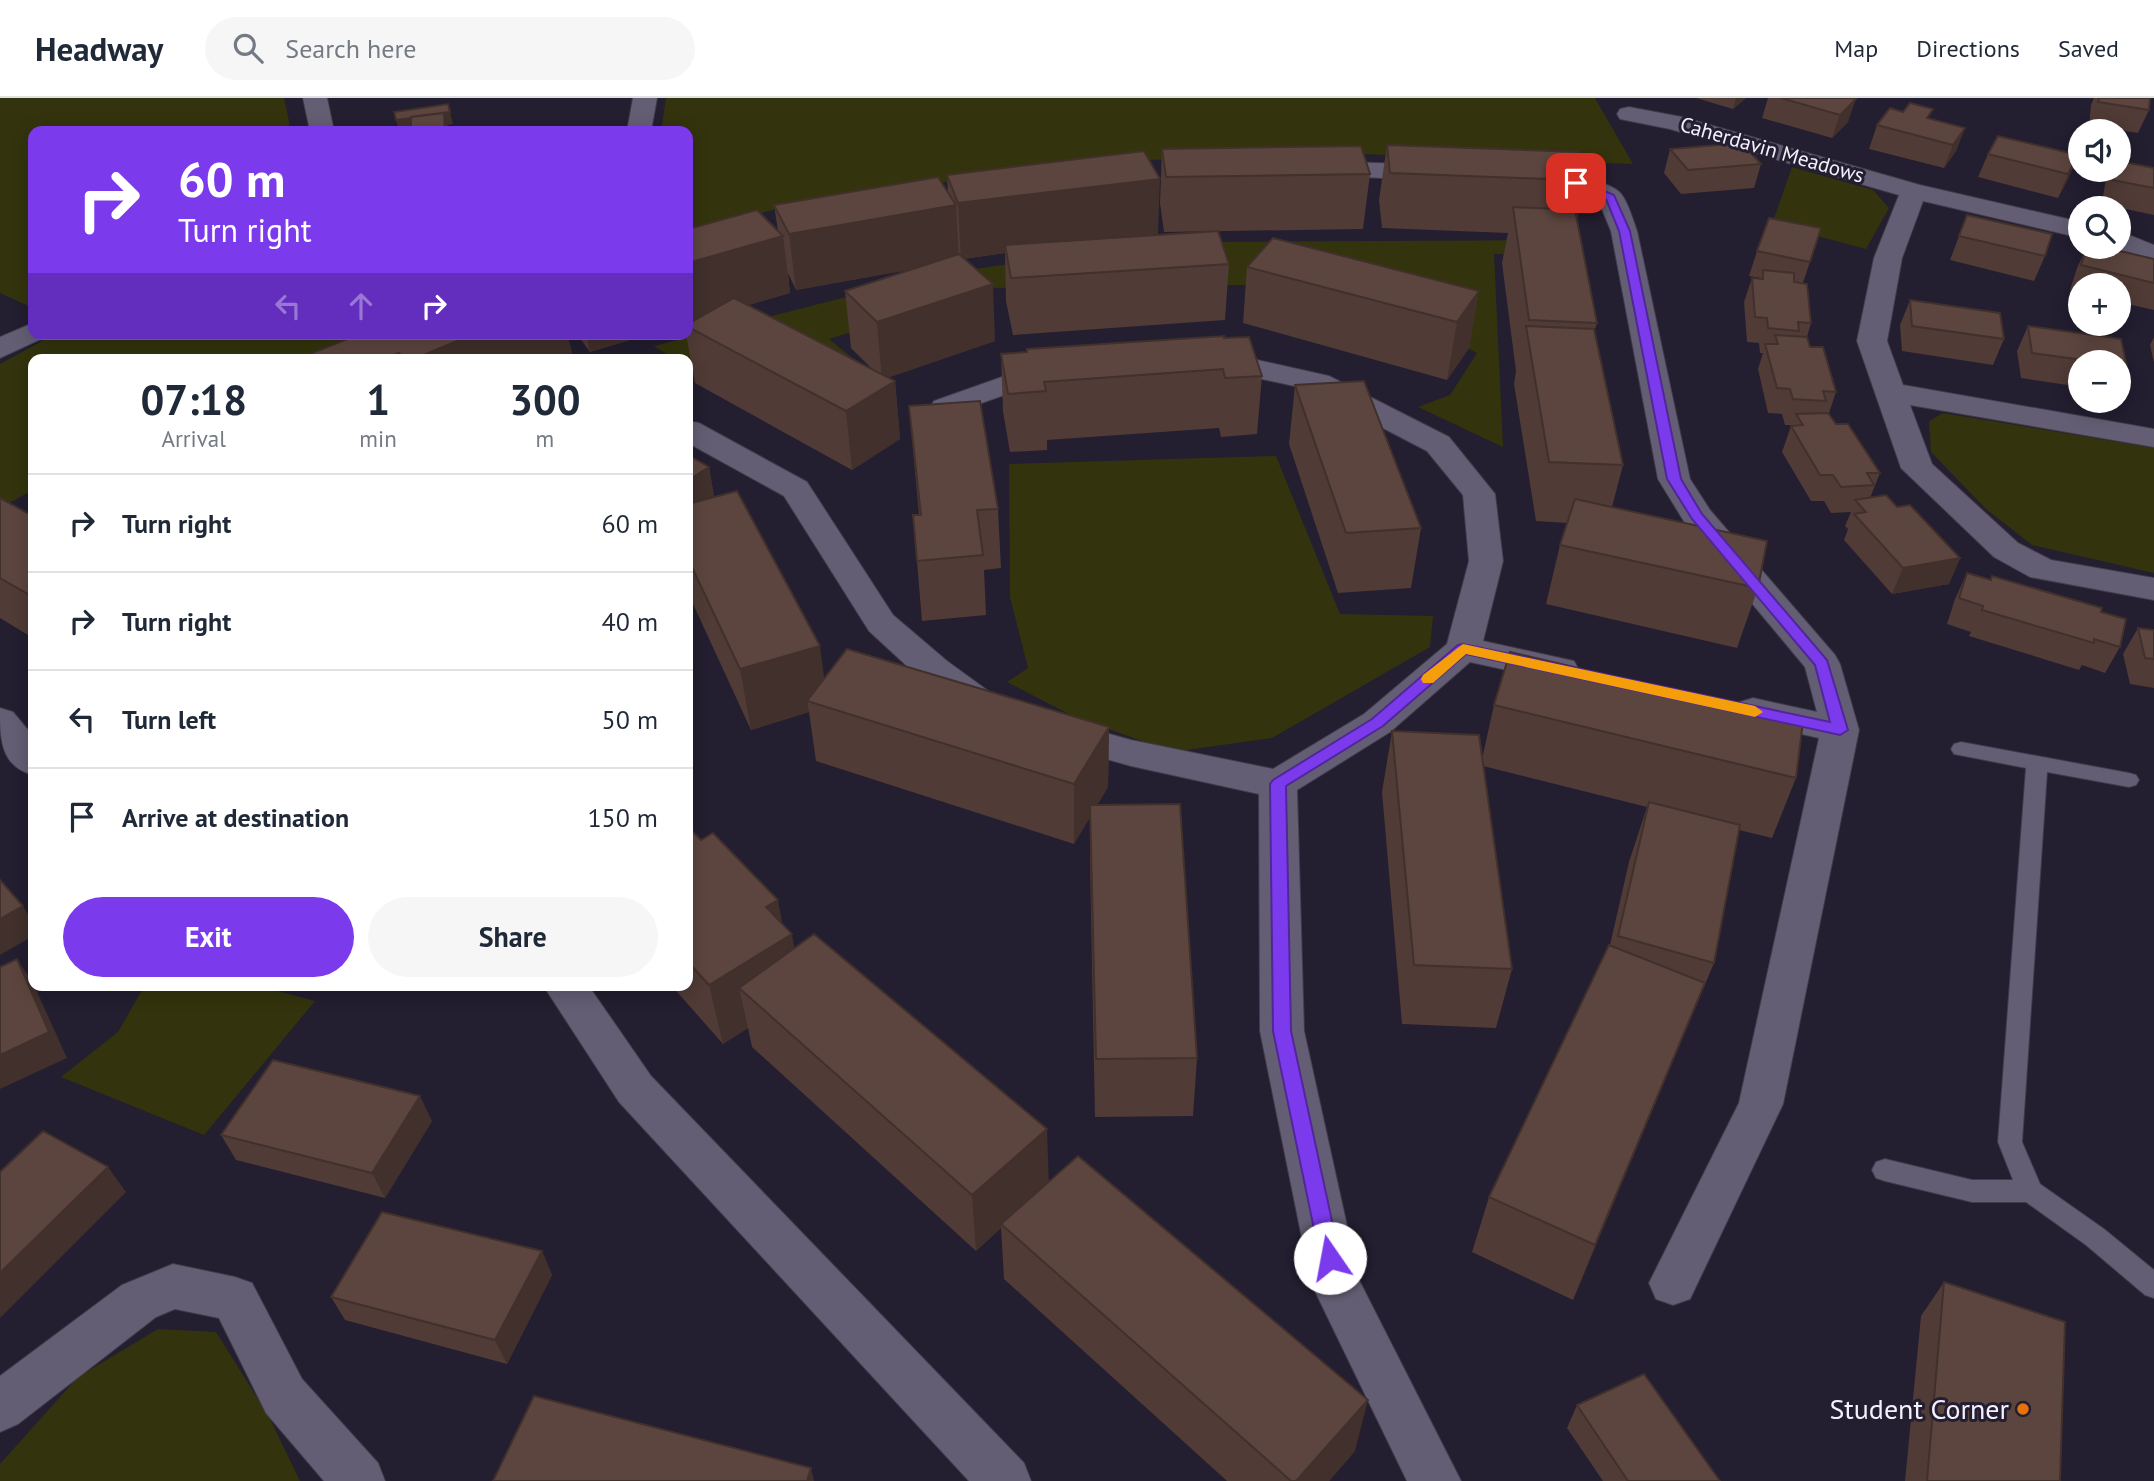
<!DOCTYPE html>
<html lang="en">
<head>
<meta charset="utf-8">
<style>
	body { margin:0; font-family:"PT Sans",sans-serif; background:#f6f6f7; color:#1f2937; height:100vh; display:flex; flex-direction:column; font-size:26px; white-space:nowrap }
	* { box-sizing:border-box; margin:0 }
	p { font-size:23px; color:#747a83 }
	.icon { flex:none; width:38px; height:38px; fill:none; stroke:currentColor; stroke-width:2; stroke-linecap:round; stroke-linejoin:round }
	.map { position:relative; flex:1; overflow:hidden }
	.details { position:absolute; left:28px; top:256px; width:665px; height:637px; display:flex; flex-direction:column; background:#fff; border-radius:14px; box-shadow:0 4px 18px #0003 }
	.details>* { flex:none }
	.banner { position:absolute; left:28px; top:28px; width:665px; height:214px; border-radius:14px; box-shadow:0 4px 18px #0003; background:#7c3aed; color:#fff; overflow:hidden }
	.controls { position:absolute; left:2068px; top:21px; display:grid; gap:14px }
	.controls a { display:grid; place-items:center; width:63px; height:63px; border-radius:50%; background:#fff; box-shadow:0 4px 18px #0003; font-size:35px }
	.pin { position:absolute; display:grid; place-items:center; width:60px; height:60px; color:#fff; margin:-30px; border-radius:14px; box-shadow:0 4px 10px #0006 }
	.me { position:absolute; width:77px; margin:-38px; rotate:348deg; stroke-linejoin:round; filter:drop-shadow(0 0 5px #0008) }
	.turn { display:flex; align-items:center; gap:24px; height:147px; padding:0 35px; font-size:32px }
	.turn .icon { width:91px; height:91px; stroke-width:2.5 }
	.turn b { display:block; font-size:49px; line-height:60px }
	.lanes { display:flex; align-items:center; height:66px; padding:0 35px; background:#0003; justify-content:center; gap:35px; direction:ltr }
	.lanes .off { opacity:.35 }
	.eta { display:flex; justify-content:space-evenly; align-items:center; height:119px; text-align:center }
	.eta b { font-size:42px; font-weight:800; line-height:49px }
	.primary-button { display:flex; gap:14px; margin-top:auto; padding:14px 35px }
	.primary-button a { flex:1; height:80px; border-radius:42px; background:#7c3aed; color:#fff; font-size:28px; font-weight:800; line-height:80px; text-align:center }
	.primary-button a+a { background:#f6f6f7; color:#1f2937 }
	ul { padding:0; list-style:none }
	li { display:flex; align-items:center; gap:21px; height:98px; padding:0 35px; border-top:2px solid #e0e1e3 }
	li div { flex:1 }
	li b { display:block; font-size:26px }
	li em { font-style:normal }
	header { display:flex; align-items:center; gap:42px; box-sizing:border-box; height:98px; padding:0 35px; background:#fff; border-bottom:2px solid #e0e1e3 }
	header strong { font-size:33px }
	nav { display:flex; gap:38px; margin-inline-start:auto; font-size:24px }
	.search { width:490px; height:63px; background:#f6f6f7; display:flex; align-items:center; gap:18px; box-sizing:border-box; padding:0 24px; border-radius:38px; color:#747a83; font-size:26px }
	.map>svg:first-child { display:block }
	.green { fill:#33340d }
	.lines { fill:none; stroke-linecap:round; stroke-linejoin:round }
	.lane-casing { stroke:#403b4a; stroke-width:2 }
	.street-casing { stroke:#403b4a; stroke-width:2 }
	.lane { fill:#645e74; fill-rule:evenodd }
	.street { fill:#645e74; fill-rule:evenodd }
	.wall { fill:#503b36; fill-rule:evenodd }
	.shaded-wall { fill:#41302c }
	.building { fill:#5d453f; stroke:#41302c; stroke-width:2 }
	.route { fill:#7c3aed; stroke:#51269a; stroke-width:2 }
	.slow { fill:#f59e0b }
	.food-dot { fill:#e8710a; stroke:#231e30; stroke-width:2.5 }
	.labels { text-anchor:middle; stroke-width:6; stroke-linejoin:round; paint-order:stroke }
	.far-street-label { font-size:21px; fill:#f4f0fd; stroke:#231e30 }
	.near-poi-label { font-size:28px; fill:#f4f0fd; stroke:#231e30; text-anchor:end }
</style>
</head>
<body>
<header>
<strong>Headway</strong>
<div class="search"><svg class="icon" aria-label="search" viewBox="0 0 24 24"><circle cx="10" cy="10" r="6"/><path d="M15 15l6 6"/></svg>Search here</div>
<nav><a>Map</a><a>Directions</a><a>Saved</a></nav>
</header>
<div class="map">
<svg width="2154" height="1383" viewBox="0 0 2154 1383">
	<rect width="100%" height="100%" fill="#231e30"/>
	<!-- green -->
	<path class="green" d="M0,0H284L291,33H33V210L0,195Z
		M666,0H1595L1633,66L1333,55L1122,63L822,99L688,134V33H661Z
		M1792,69L1873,92L1889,110L1866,151L1772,126Z
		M1579,142L1577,158L1494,156L1503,349L1418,309L1450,297L1477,255L1397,213L1244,187L994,190L829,241L882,284L755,249L693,273L688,270V261H674L654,248L932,177L1085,155L1197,144Z
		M55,236H381L314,261H33V392L0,410V266Z
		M1943,315L2154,350V475L2032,447L1986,411L1931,354L1929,323Z
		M1276,358L1340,516L1433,518L1430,549L1272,640L1172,654L1073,618L1007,584L1028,570L1010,499L1009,366Z
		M145,887H255L315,903L204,1037L61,979L118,934Z
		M158,1231L216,1234L268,1317L300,1383H0V1366L78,1279Z"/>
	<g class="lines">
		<!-- lane casing -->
		<g class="lane-casing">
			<path id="lane" d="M1961,644L2129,675L2136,677L2139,682L2136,687L2129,689L2047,674L2022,1044L2040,1086L2104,1131L2154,1172V1200L2145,1197L2086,1147L2026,1104H1972L1885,1083L1876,1080L1872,1072L1876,1064L1885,1061L1972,1082H2013L1998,1044L2026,670L1954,656L1951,651L1954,646Z"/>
		</g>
		<!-- street casing -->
		<g class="street-casing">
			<path id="street" d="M303,0H327L334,33H310Z
				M633,0H657L651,33H627Z
				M1629,9L1682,19L1920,87L2081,124V140L1923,103L1902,160L1887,243L1903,287L2154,331V349L1910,307L1932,366L2018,445L2051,462L2154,480V502L2030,479L1994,459L1901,370L1857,243L1874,160L1899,97L1670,31L1620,21L1617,16L1620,11Z
				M1318,63L1436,67L1445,70L1449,75L1445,80L1436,83L1309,76L1305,71L1309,66Z
				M1532,70C1552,73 1611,81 1622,97C1629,107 1633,122 1637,133L1690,381L1710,412L1835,557L1840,566L1859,632L1783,1006L1690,1201L1673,1207L1656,1201L1649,1185L1739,1005L1819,640L1740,622L1735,613L1740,604L1753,600L1817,614L1805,569L1685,425L1658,381L1611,133L1599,104L1570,92L1523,83L1519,78L1523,73Z
				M2119,133L2154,147V166L2113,149H2119Z
				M33,225V236H46L43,240L0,260V239Z
				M1208,258L1244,259L1329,278L1449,339L1495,396L1503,463L1483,543L1574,563L1579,572L1574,581L1561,584L1470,564L1390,634L1297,692L1304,933L1359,1182L1461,1383H1407L1311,1185L1260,933L1259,696L1131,668L1046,644L1040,635L1046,626L1059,622L1131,642L1273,671L1364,616L1447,546L1469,463L1463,397L1427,353L1308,291L1244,277L1197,273L1193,267L1197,261Z
				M1050,262L1061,265L1065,271L1061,277L945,318L934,315L930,309L934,303Z
				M688,323L699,325L807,384L893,517L947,563L1002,603L1007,612L1002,621L989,625L976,621L921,581L869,533L784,398L688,345Z
				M0,610L13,614L33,638V677C0,668 0,640 0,610Z
				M543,887H588L651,978L1024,1365L1031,1383H969L619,1004Z
				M173,1166L235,1179L252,1185L302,1281L378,1365L385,1383H324L266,1315L219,1220L175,1211L156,1219L18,1326L0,1334V1278L122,1187Z"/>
		</g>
		<!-- lane -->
		<use href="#lane" class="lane"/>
		<!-- street -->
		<use href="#street" class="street"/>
	</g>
	<!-- wall -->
	<path class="wall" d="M1696,0H1746L1733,11Z
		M1768,0H1852L1848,24L1832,40L1762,20Z
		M2094,0H2150L2149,12L2138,35L2089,27L2091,7Z
		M1930,21L1965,30L1956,53L1944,70L1869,51L1877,27Z
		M1387,47L1586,77L1577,122L1597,225L1594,234L1623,367L1612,409L1758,490L1737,550L1546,506L1560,447L1567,425L1536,423L1514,286L1516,273L1502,165L1508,135L1382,130L1379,102Z
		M1162,51L1370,76L1363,131L1164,134L1160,105Z
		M1670,51L1761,66L1754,90L1681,96L1664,75Z
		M1988,56L2078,57L2068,81L2058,100L1978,79Z
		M2154,70V117L2102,106L2105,86L2111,72Z
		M947,77L1158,136L1145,138L1229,166L1225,222L1013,237L1006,203L1005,155L964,161L995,243L889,279L895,283L900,341L852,372L695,285L686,236H688V226L778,133L774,107L948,94ZM913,171L845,193L851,250L872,271L748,207L790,195L788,175L796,192Z
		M1967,117L2045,158L2034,183L1950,162Z
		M1821,130L1803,185L1811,225L1807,239L1810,249L1836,294L1829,315L1836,326L1880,375L1870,400L1897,409L1960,460L1949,486L1892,496L1844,442L1848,431L1845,428L1851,414L1831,415L1824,403H1811L1782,354L1791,328L1793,327H1785L1782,316L1768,315L1758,271L1763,255H1760L1759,245L1747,244L1744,204L1752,180H1761L1749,178L1757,153Z
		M2087,149L2154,161V212L2119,204V187H2081V195L2070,192L2077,170Z
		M1247,169L1479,193L1469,250L1447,282L1243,225Z
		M1910,202L2004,241L1993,267L1902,253L1900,227Z
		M2028,228L2121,241L2127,269L2119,284V264H2081V289L2021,280L2017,253Z
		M360,236H567L573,259L569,261H314L312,255Z
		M577,236H650L590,254Z
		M2154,239V265L2150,247Z
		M1224,240L1262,278L1257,336L1221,339L1219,330L1047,342V352L1010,354L1003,314L1001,256Z
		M1295,287L1421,430L1411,490L1338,495L1289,346Z
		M909,308L998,411L1001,470L984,472L986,517L922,523L913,417H919Z
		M688,357L709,369L714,399L824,581L1109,629L1108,689L1097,707L1197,960L1193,1018L1095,1019L1090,767V719L1074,746L816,663L809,614L751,632L688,495Z
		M0,400L33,418V540L0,520Z
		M1967,475L1990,482L1992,478L2101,514L2120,549L2105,575L2082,567L2079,572L1969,538L1971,534L1947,526L1955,501Z
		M2138,530L2154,532V590L2130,586L2123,556Z
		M1494,607L1796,680L1772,740L1739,732L1714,865L1573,1202L1472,1154L1489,1099L1610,847L1629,764L1647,709L1483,668L1512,871L1496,930L1402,926L1382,694L1392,633L1482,661Z
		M688,729L783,827L794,850L1048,1084L1355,1353L1329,1383H1227L1004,1181L1001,1130L976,1153L752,949L748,930L723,946L671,887H688Z
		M432,1023L385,1100L236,1062L221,1037Z
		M542,1153L552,1177L507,1266L345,1222L331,1199Z
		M1944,1184L2060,1383H1905L1921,1218Z
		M1577,1307L1720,1383H1603L1567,1330Z"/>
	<!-- shaded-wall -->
	<path class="shaded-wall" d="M1736,0H1746L1733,11Z
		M1856,1L1848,24L1832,40L1840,17Z
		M450,14L453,26L448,27L449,33H445V27L399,33L396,22Z
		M1965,30L1956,53L1944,70L1953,47Z
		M2078,57L2068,81L2058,100L2068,76Z
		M1586,77L1575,133L1561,137L1573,82Z
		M1160,81L1158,136L1006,155L1005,147V155L961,161L958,105Z
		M956,107L959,163L796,192L789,136Z
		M783,138L790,195L688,225V165Z
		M993,186L995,243L882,282L877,224Z
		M1479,193L1469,250L1447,282L1457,224Z
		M474,236H567L573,259L569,261H414Z
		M586,236H650L590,254Z
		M399,255L401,261H385Z
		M895,283L900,341L852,372L846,313Z
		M709,369L719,428L688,449V382Z
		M1960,460L1949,486L1892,496L1903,470Z
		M820,548L828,609L807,603L809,614L751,632L740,571Z
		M1109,629L1108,689L1074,746V686Z
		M778,802L785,840L792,836L802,895L739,890L748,930L723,946L709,887L766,809Z
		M23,808L33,825V838L0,857V821Z
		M17,861L33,885V887H34L67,960L0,991V957Z
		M1705,885L1681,944L1573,1202L1595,1147Z
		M420,998L432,1023L385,1100L372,1075Z
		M1047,1031L1049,1088L1001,1126V1130L976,1153L972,1097Z
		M108,1069L126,1094L0,1220V1175Z
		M542,1153L552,1177L507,1266L495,1242Z
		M1368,1302L1355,1353L1329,1383H1296Z
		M811,1370L814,1383H807Z"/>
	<!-- building -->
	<path class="building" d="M1781,0H1852L1856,1L1840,17Z
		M2099,0H2150L2149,12L2098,4Z
		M1910,5L1933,11L1927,20L1965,30L1953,47L1877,27L1890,10L1903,14Z
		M448,6L450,14L411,19V20L396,22L394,14Z
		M444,15L445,33H411V19Z
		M1998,38L2078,57L2068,76L1988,56Z
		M1742,45L1761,66L1688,72L1670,51Z
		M1387,47L1580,54L1586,77L1573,82L1390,75Z
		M1361,48L1370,76L1166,79L1162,51Z
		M1144,53L1160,81L958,105L947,77Z
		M2119,63L2154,70V90L2112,82L2114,72H2119Z
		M938,79L956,107L789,136L774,107Z
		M1513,109L1575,112L1597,225L1529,222Z
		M757,112L783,138L688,165V131Z
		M1967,117L2052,136L2045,158L1959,138Z
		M1769,120L1821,130L1810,164L1757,153Z
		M1218,133L1229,166L1011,180L1005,147Z
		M1273,140L1479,193L1457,224L1247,169Z
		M2087,149H2103L2154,161V185L2081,167Z
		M959,156L993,186L877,224L845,193Z
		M1763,172L1794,175V184L1807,186L1811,225L1798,224L1799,233L1768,230L1767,220L1755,219L1752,180L1763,181Z
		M734,200L895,283L846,313L688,229V226Z
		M1910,202L2000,215L2004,241L1912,228Z
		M1526,228L1594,231L1623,367L1549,364Z
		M2028,228L2121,241L2127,269L2119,267V264H2097L2032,255Z
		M360,236H474L414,261H405L399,255L385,261H318L312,255Z
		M1775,237L1807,239L1810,249H1823L1836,294L1823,293L1826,303L1793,301L1790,291L1777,290L1765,246H1778Z
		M1224,238V240L1249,239L1262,278L1225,280L1223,271L1044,284L1046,293L1008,296L1001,256L1027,254V251Z
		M1364,283L1421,430L1346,435L1295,287Z
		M980,303L998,411L977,412L983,457L917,463L913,417H921L909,308Z
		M1828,315L1836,326H1848L1880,375H1867L1874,387L1841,389L1833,377H1820L1791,328L1803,327L1796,316Z
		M688,357L709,369L688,382Z
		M737,393L820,548L740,571L688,461V406Z
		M1886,397L1897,409L1910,407L1960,460L1903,470L1854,416L1866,414L1855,402Z
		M0,400L33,418V499L0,480Z
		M1575,401L1767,443L1758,490L1560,447Z
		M1967,475L1991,482L1992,478L2102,510L2101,514L2126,521L2120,549L2094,541V545L1982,512L1983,508L1959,500Z
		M2138,530L2154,532V561L2145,560Z
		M847,551L1109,629L1074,686L807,603Z
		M1510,554L1803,623L1796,680L1494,607Z
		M1392,633L1479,637L1512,871L1414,867Z
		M1649,704L1740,727L1714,865L1618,838Z
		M1180,706L1197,960L1096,961L1090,707Z
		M688,729L701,742L713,735L742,765L778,802L766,809L792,836L709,887L688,864Z
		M0,782L23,808L0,821Z
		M814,836L1047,1031L972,1097L739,890Z
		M1609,847L1705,885L1595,1147L1489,1099Z
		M17,861L49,934L0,957V869Z
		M273,962L420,998L372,1075L221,1037Z
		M43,1033L108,1069L0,1175V1074Z
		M1078,1058L1368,1302L1296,1383H1291L1001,1126Z
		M382,1114L542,1153L495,1242L331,1199Z
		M1944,1184L2065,1224L2060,1383H1927Z
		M1644,1276L1720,1383H1628L1577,1307Z
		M534,1298L811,1370L807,1383H493Z"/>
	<!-- route -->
	<path class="route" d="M1576,81L1614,97L1630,133L1681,381L1702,416L1827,562L1848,632L1840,637L1466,556L1383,628L1286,688L1291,933L1340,1160L1337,1166L1330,1169L1323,1166L1320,1160L1273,933L1270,686L1273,682L1372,621L1458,547L1463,546L1830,624L1815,567L1692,421L1667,381L1619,133L1606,101L1572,87L1571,85Z"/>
	<!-- slow -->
	<path class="slow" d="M1463,546L1755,608L1763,614L1755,619L1466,556L1433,585H1423L1421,581L1423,577Z"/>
	<!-- markers -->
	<circle class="food-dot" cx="2023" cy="1311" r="7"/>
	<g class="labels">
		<!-- far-street labels -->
		<g class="far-street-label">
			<text transform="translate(1772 52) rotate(16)" y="7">Caherdavin Meadows</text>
		</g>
		<!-- near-poi labels -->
		<g class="near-poi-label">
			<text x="2009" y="1321">Student Corner</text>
		</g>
	</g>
</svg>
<div class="controls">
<a><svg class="icon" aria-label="sound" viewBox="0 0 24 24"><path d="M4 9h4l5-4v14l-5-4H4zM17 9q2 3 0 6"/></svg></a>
<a><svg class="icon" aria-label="search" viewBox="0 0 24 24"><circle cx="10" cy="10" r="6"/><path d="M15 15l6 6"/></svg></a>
<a>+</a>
<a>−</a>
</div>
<div class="pin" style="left:1576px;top:85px;background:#d93025"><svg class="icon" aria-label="arrive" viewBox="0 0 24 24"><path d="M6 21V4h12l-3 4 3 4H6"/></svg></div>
<svg class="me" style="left:1330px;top:1160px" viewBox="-20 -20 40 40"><circle r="19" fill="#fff"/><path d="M0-13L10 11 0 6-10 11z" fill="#7c3aed"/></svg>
<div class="banner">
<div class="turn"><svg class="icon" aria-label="right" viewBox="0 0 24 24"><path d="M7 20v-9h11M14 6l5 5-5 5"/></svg><div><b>60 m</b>Turn right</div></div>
<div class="lanes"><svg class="icon off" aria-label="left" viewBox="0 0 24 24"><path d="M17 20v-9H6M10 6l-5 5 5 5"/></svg><svg class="icon off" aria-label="ahead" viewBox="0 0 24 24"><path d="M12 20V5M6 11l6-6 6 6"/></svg><svg class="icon" aria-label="right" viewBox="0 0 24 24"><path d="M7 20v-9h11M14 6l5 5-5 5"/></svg></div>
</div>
<section class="details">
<div class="eta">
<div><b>07:18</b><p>Arrival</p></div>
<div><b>1</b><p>min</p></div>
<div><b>300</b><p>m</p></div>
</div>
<ul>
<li><svg class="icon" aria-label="right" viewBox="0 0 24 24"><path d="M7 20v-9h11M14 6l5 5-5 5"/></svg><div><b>Turn right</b></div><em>60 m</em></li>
<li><svg class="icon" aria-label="right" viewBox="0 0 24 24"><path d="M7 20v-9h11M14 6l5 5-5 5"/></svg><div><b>Turn right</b></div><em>40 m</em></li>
<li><svg class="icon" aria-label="left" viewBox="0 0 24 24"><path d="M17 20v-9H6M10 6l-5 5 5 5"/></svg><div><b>Turn left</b></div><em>50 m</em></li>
<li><svg class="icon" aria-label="arrive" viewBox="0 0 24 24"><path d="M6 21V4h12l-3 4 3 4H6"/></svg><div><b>Arrive at destination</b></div><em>150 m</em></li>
</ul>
<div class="primary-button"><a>Exit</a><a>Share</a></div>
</section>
</div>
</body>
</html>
